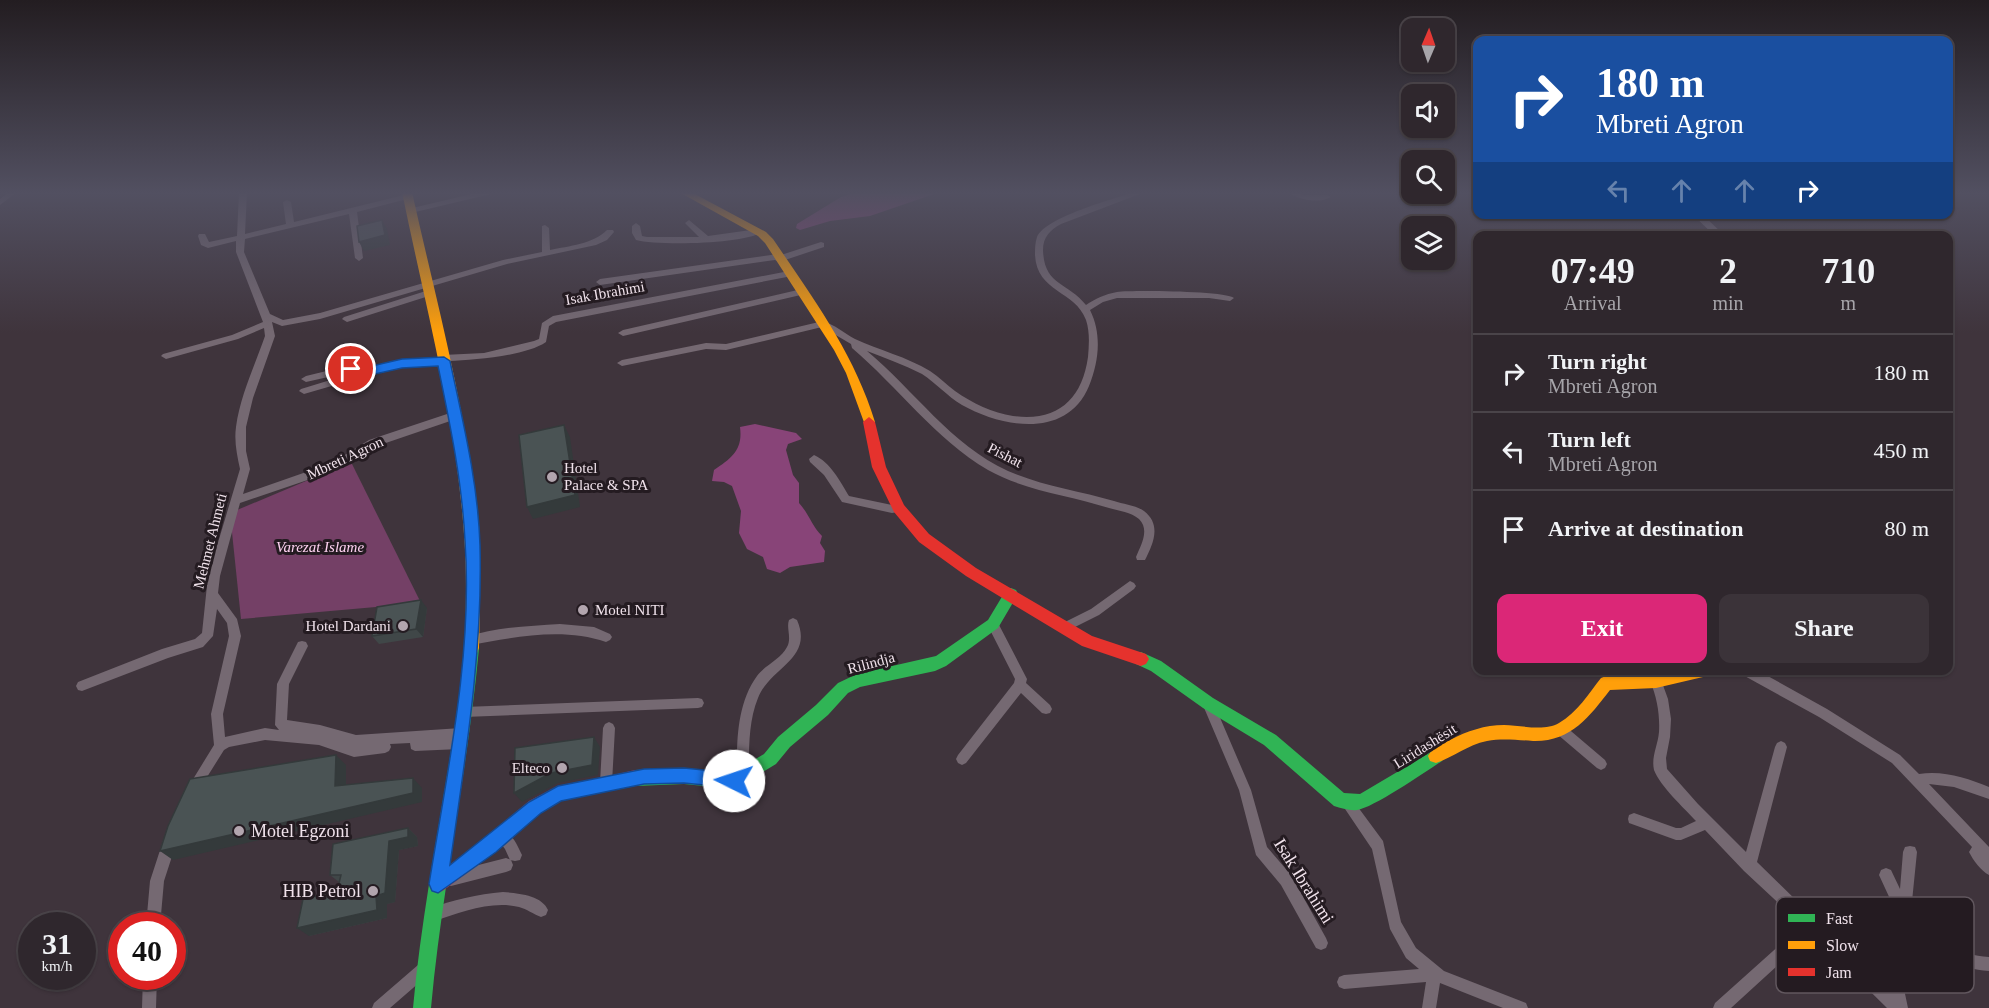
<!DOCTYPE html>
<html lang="en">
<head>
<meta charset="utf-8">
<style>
	body { margin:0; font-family:"Times New Roman",serif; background:#3b3339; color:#f1f3f6; height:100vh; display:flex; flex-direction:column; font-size:22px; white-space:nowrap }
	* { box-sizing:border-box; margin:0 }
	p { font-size:20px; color:#a7a5aa }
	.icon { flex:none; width:33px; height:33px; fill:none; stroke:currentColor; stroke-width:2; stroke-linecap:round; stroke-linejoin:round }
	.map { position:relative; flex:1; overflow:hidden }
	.sheet { position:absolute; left:1473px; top:231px; width:480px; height:444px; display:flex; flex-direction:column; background:#2f272d; border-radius:12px; box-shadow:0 2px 4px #0004,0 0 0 2px #4a4449 }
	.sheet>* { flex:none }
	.top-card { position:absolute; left:1473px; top:36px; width:480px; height:183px; border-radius:12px; box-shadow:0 2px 4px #0004,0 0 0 2px #4a4449; background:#1a4fa0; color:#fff; overflow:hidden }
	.needle { width:39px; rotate:2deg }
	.fabs { position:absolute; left:1401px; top:18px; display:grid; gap:12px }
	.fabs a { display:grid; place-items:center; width:54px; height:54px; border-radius:12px; background:#2f272d; box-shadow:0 2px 4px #0004,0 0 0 2px #4a4449; font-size:30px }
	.speed { position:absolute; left:18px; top:912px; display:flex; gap:12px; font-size:30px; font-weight:700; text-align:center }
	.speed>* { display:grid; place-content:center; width:78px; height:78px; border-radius:50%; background:#2f272d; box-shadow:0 2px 4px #0004,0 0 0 2px #4a4449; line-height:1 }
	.speed small { font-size:15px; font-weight:400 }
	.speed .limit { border:9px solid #d22; background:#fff; color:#111 }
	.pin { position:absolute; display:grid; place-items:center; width:51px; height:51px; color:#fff; margin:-26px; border:3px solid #fff; border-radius:50%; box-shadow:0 2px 6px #0007 }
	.me { position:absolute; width:66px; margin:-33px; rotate:274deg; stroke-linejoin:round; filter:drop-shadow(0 0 4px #0008) }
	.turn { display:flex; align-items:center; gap:21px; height:126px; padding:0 24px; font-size:27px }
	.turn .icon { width:78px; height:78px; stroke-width:2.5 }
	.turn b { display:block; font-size:42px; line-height:51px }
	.lanes { display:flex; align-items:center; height:57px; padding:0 24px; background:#0003; justify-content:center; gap:30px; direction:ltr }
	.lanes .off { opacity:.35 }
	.eta { display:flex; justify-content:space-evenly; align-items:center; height:102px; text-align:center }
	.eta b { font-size:36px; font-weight:800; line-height:42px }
	.button { display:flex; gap:12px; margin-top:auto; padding:12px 24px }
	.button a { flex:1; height:69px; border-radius:12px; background:#db2777; color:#fff; font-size:24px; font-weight:800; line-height:69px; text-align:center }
	.button a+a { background:#3b3339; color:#f1f3f6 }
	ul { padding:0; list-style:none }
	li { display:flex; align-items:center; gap:18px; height:78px; padding:0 24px; border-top:2px solid #4a4449 }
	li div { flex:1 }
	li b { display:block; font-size:22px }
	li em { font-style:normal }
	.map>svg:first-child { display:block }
	.green { fill:#744066 }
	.forest { fill:#884478 }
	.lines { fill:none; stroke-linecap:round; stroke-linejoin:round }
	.street { fill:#756972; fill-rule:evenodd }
	.fast { fill:#30b455; fill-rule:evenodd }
	.slow { fill:#ff9f0a; fill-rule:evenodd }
	.jam { fill:#e5322d; fill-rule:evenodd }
	.wall { fill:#404748 }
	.shaded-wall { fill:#343a3b }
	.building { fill:#4a5354; stroke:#343a3b; stroke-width:1.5 }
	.route { fill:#1a73e8; stroke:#114b97; stroke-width:1.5 }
	.poi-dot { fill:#b2a5ae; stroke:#241b21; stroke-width:2 }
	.labels { text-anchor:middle; stroke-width:6; stroke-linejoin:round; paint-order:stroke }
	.street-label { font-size:15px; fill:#f0e2eb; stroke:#241b21 }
	.poi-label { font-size:15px; fill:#f0e2eb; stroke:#241b21; text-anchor:start }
	.park-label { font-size:15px; font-style:italic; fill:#fed2f1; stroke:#241b21 }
	.near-poi-label { font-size:18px; fill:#f0e2eb; stroke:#241b21; text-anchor:start }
	.near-street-label { font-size:18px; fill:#f0e2eb; stroke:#241b21 }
	.key { fill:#241b21; stroke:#61575e; stroke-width:1.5 }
	.key-label { font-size:16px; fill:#f0e2eb }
</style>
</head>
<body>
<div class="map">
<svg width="1989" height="1008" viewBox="0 0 1989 1008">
	<rect width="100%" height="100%" fill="#3f343c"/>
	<!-- green -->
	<path class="green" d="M351,462L421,603L241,619L230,513Z"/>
	<!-- forest -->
	<path class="forest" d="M856,192H940L870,216L830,221L800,230L796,228L797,224L841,197Z
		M755,424L796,433L802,439L788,444L786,450L793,475L799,483V503C809,514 812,526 822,536L820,543L825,551L824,562L790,567L780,573L767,569L763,557L747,549L739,533L741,511L732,486L724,482L712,481L714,470C732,458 743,450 740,427Z"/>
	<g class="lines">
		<!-- street -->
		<path class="street" d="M9,192H17L0,205V199Z
			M239,192H247L245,234L286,224L283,202L287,200L291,202L294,222L408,194L412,196L411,198L357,212L363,258L359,261L355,258L349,214L245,239L244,252L270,314L283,320L320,313L503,260L542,252V226L545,225L549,228L550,250C569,246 593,244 607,230H613L614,232L607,240L596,245L507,264L320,319L282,326L272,322L275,336L253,398L246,427V451L250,469L243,494L332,463L369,440L456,411L461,415L459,418L377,446L340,469L240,503L220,576L218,593L237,619L241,636L223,714L225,737L265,728L279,730L275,725L277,684L298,642L302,641L306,642L308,646L289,684L287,720L320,725L356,735L461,728L465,730L467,734L463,739L466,743L464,747L460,749L415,751L411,749L410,743L390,744L391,747L389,751L385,753L354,757L319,745L265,740L229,747L224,750L197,793L193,795L189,793L187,789L214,745L211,714L229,636L227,623L217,609L213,636L203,647L168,658L82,691L78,690L76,686L78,682L162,649L195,639L202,633L208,576L240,469C237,455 234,441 236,427C240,396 255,365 265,336L264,328L238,339L166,359L161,356L163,354L232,335L263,322L236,252V241L208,248L201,245L198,236L199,234H205L209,242L237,236Z
			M480,192H492L491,194L411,213L407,211L408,209Z
			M1135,192H1145L1061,224C1050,230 1043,237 1043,250C1044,286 1068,282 1086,305C1095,299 1105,294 1117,292C1133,290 1225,291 1234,298L1230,301L1209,298H1117L1103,302L1090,310C1102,334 1099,361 1089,386C1067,439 1003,428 962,405C947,396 936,383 922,374C904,365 885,358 867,351C914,390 951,445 1008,471C1042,486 1079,491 1114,501C1123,504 1135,505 1144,511C1162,525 1153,544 1145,560H1137L1136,557C1141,545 1150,530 1139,519C1131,512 1119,511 1109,508C1069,495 1025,491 988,470C935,439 898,387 852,348L851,344L822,327L726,350L706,349L622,366L617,363L622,360L706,343L726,344L823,321C835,325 844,333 855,339C879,350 907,357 930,371C939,377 947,385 955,391C972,403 993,413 1013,416C1057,422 1082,400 1088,357C1089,345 1090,332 1086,320C1075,290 1037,293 1035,255C1035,249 1035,243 1037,237C1046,217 1113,199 1135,192Z
			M1288,192H1297L1303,195H1327L1331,197C1320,204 1298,200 1288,192Z
			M1692,214H1702L1725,236H1715Z
			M689,220L708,236L758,229L762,232C744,244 659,246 636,240L632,233V226L636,223L640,226L642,236L647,237H699L685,223Z
			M821,242L824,243V247L779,262L775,260L600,285L596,282L600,279L778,254L781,255Z
			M789,271L793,274L792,276L556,322L549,326L546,342C526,356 474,360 449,361L444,364L390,369L304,394L299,391L301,389L350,374L346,373L306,382L301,379L306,376L347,366L360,371L390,363L438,358L443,355L484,353L534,341L539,339L542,323L553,316Z
			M802,289L805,290V294L623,336L618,333L623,330Z
			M429,290L433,293L432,295L347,322L342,319L344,317Z
			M814,455C830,462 840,481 849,496L892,505H903L904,508L903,511L892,513L842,502L824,475L810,462L809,459Z
			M1130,581L1134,583L1136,586L1134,589L1099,615L1065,632L1061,630L1059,627L1061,624L1091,609Z
			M793,618L797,620C814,659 770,667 758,698C748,723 749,750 749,777L747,781L743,783L739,781C735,774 737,766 737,758C737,731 740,699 757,676C765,665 781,659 787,647C792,638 786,628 789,620Z
			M993,619L997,621L1027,679L1026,683L1050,705L1052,709L1050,713L1046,714L1042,713L1021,693L966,763L962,765L958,763L956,759L958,755L1014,683L1015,679L987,624L989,621Z
			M560,624L594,627L610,634L612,637L610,640L606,642C563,627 514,637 471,645L467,643L465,640L467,637C496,627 530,626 560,624Z
			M1739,670H1757L1827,709L1900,755L1919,774C1943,770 1967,778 1989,787V799L1954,787L1929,784L1989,847V875C1981,871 1973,860 1969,852L1972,847L1892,763L1819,717L1741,674Z
			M1656,676L1660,677L1668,699L1671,719L1670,737L1666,758L1667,769L1698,804L1746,852L1775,747L1777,743L1781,741L1785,743L1787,747L1757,862L1889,991L1891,992V977L1860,923L1862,918L1867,916L1872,918L1893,954L1897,914L1879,875L1881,870L1886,868L1891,870L1900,889L1903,852L1905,847L1910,846L1915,847L1917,852L1909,931C1938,937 1959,956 1989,957V971C1959,970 1937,950 1908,945L1904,989L1908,1008H1887L1812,934L1731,1008H1713L1715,1003L1802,925L1744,871L1705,830L1681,840H1676L1629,823L1628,819L1629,815L1634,813L1676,828H1681L1696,821C1684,808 1660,786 1654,770C1651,757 1658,745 1659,732C1660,715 1657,697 1650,681L1652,677Z
			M698,698L702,699L704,703L702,707L698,708L464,717L460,716L458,712L460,708L464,707Z
			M1208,698L1212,699L1251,790L1267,847L1291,875L1326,938L1328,943L1326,948L1321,950L1316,948L1281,885L1256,855L1239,790L1202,703L1204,699Z
			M609,722L613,724L615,728L612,783L610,787L606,789L602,787L600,783L603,728L605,724Z
			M1561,724L1565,726L1605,760L1607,764L1605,768L1601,770L1597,768L1557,734L1555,730L1557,726Z
			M1347,797L1352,799L1383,841L1401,922L1416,948L1444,971L1526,1003L1528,1008H1503L1440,983L1436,1008H1422L1426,982L1344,989L1339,987L1337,982L1339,977L1344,975L1419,969L1406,958L1390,929L1372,849L1341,803L1342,799Z
			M502,830C513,834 517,845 522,855L520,860L515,861L510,860L505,849L495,836L497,832Z
			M170,835L175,836L177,841L164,881L160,926H146L150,881L163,841L165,836Z
			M506,858L511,860L513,865L511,870L506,872L451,886L446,884L444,879L446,874L451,872Z
			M503,892C517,893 542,895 548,910L546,915L541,917C533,914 527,909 519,907C491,900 460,913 434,921L429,919L427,914L429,909C452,900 478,894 503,892Z
			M423,963L428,965L430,970L428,975L390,1008H372L374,1003L418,965Z
			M143,976H157L156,1008H142Z"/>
		<!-- fast -->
		<path class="fast" d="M1011,588L1016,590L1018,594L998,628L946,666L935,671L860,687L848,693L828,715L790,747L776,764L740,786L734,789L684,784L635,786L629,783L627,778L629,773L635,770L684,768L732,773L764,754L778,737L816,705L838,683L857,674L936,656L988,620L1006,590Z
			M472,642L477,643L479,648C468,769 442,887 431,1008H413C424,887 452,769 465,648L467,643Z
			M1141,652L1161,661L1213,698L1276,735L1344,793L1360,794L1436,749L1442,751L1444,756L1442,761C1425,772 1373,808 1357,810C1350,811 1341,808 1334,806L1264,745L1203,708L1151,671L1136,664L1133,659L1136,654Z"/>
		<!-- slow -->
		<path class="slow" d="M402,192H412C437,305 469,418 478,534C481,572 480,610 479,648L477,653L472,654L467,653L465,648C466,610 467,572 464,534C456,418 425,305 402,192Z
			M679,192H691L766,232L773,239C813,298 854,353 875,422L873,425H865L846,373L834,350L765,243L758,236Z
			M1672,670H1710L1708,675L1703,677L1656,688L1610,690C1589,717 1571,742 1533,741C1517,740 1502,738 1487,741C1467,745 1454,757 1436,763L1430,761L1428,756C1432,748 1442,744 1450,740C1467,731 1485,725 1504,725C1521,725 1544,732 1559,723C1577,713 1589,693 1601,678L1606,676L1656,674Z"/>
		<!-- jam -->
		<path class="jam" d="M869,417L875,422L886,467L904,505L929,534L976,568L1092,636L1146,654L1149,659L1146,664L1141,666L1082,646L966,576L919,542L894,512L872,467L863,422Z
			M635,770L641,773L643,778L641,783L561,801L541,813L495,852L444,890L438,893L432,890L429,884L432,878L483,840L529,801L552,789Z"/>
	</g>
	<!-- wall -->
	<path class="wall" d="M427,608L423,637L379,644L372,636Z
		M408,828L417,837L418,846L399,850L395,902L387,904V918L309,936L337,891L339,882L330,875Z"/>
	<!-- shaded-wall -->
	<path class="shaded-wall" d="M382,220L387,229L390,245L364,251L359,242Z
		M564,425L570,437L580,507L533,519L527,507Z
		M421,600L427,608L423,637L416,629Z
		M594,737L600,747L598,775L558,783L522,802L514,793Z
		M336,755L346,765V795L335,786Z
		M413,778L422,788V802L173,860L160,851Z
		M408,828L417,837L418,846L399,850L395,902L387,904V918L309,936L297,928L376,896L389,841Z"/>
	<!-- building -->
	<path class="building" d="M382,220L385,235L359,242L357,226Z
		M564,425L575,495L527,507L519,435Z
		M421,600L416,629L372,636L377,607Z
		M594,737L592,765L551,773L514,793L515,748Z
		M336,755L335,786L413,778V793L160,851L168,826L190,779Z
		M408,828V837L389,841L385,893L376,896L377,910L297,928L303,899L337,891L341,875H330L333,844Z"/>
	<!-- sky -->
	<linearGradient id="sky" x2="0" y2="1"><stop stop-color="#231d21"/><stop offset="0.58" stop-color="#525061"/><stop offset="1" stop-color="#525061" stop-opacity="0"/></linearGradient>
	<rect width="1989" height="333" fill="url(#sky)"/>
	<!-- route -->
	<path class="route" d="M444,357L450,361C463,422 478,482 480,545C483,653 465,759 450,865L529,802L558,786L644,769L684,768L734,773L740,775L743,781L740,786L734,788L684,783L644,784L561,801L541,813L496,852L438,893L432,891L429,884C447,772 473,655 465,541C462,481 450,424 438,366L402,368L357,378L345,369L351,365L359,369L402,359Z"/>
	<!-- markers -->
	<g class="poi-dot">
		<circle cx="552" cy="477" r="6"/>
		<circle cx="583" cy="610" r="6"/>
		<circle cx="403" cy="626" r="6"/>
		<circle cx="562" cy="768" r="6"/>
		<circle cx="239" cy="831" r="6"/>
		<circle cx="373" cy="891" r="6"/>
	</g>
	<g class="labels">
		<!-- street labels -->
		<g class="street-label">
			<text transform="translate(605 293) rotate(-10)" y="5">Isak Ibrahimi</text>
			<text transform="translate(1005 455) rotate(27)" y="5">Pishat</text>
			<text transform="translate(345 458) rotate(-25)" y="5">Mbreti Agron</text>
			<text transform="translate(210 541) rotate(-76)" y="5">Mehmet Ahmeti</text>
			<text transform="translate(871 663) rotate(-15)" y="5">Rilindja</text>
			<text transform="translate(1425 746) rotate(-32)" y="5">Liridashësit</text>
		</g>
		<!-- poi labels -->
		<g class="poi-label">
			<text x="564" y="473">Hotel<tspan x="564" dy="17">Palace &amp; SPA</tspan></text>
			<text x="595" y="615">Motel NITI</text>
			<text x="391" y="631" text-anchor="end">Hotel Dardani</text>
			<text x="550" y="773" text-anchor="end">Elteco</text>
		</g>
		<!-- park labels -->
		<g class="park-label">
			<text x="320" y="552">Varezat Islame</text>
		</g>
		<!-- near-poi labels -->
		<g class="near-poi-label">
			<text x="251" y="837">Motel Egzoni</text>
			<text x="361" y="897" text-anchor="end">HIB Petrol</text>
		</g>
		<!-- near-street labels -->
		<g class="near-street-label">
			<text transform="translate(1304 881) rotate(58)" y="6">Isak Ibrahimi</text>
		</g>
	</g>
	<!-- legend -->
	<rect x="1776" y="897" width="198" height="96" rx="9" class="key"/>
	<rect x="1788" y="914" width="27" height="8" fill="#30b455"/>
	<rect x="1788" y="941" width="27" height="8" fill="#ff9f0a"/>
	<rect x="1788" y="968" width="27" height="8" fill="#e5322d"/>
	<g class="key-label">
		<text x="1826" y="924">Fast</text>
		<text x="1826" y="951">Slow</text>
		<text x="1826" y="978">Jam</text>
	</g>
</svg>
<div class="fabs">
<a><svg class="needle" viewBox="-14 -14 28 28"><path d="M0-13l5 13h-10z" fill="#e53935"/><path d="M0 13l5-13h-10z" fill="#a7a5aa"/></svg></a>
<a><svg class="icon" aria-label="sound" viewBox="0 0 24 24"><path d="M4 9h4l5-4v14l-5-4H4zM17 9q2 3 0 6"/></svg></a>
<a><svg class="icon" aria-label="search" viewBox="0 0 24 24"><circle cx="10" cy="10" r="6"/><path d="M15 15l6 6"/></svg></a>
<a><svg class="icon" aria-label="layers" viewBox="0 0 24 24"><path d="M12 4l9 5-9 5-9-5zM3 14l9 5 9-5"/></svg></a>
</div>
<div class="speed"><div>31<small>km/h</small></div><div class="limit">40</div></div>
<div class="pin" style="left:351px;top:369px;background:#d93025"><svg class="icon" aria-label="arrive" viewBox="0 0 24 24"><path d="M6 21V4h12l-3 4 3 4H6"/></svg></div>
<svg class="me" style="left:734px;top:781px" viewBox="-20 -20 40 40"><circle r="19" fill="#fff"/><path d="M0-13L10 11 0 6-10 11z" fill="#1a73e8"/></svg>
<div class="top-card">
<div class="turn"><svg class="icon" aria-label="right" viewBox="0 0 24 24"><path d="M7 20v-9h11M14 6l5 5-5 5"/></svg><div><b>180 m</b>Mbreti Agron</div></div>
<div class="lanes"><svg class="icon off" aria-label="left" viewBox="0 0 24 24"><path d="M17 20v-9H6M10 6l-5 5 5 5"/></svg><svg class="icon off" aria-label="ahead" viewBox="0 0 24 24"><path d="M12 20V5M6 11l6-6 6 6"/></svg><svg class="icon off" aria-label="ahead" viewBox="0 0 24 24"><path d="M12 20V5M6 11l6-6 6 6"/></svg><svg class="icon" aria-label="right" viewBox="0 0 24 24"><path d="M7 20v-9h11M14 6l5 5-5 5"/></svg></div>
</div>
<section class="sheet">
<div class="eta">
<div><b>07:49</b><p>Arrival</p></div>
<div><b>2</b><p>min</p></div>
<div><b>710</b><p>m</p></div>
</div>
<ul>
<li><svg class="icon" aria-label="right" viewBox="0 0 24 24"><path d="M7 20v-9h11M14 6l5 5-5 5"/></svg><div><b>Turn right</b><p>Mbreti Agron</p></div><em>180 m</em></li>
<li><svg class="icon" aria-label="left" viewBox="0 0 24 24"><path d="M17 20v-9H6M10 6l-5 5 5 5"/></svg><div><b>Turn left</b><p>Mbreti Agron</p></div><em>450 m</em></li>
<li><svg class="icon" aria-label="arrive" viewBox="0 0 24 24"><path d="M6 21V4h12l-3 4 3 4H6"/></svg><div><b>Arrive at destination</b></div><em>80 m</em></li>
</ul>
<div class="button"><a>Exit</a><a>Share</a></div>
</section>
</div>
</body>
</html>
